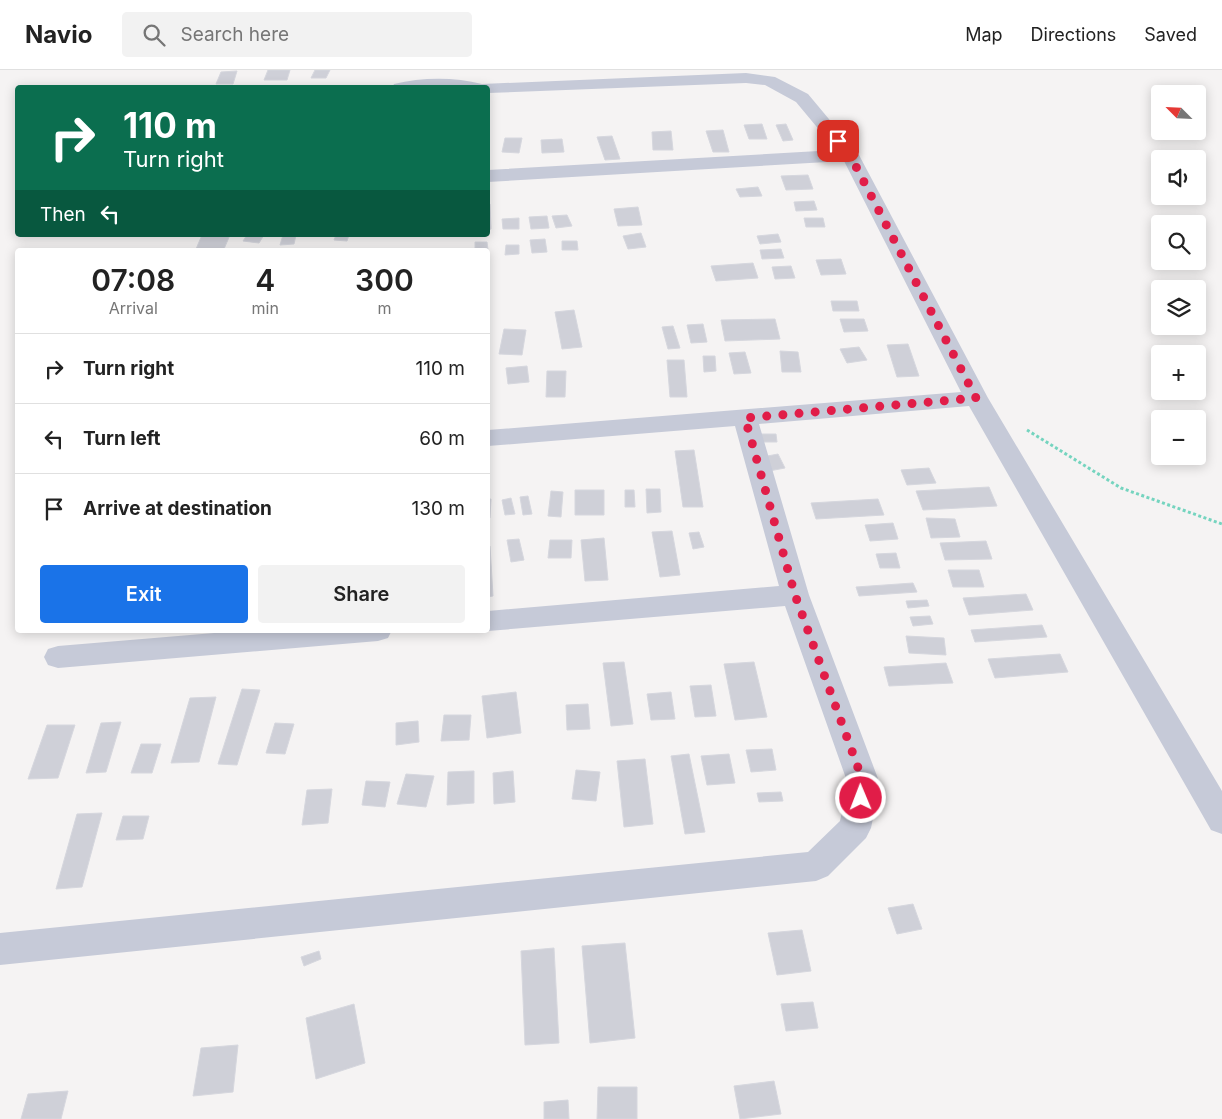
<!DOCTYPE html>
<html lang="en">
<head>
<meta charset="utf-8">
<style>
	body { margin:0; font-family:Inter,sans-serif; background:#f2f2f2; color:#222; height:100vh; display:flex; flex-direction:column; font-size:19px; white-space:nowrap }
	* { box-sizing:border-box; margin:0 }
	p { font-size:16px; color:#767676 }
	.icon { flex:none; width:28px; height:28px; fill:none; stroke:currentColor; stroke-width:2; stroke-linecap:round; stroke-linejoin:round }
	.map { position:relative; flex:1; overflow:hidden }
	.sheet { position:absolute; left:15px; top:178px; width:475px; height:385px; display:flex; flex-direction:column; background:#fff; border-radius:5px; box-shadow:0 2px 12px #0003 }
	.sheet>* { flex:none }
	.guide { position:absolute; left:15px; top:15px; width:475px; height:152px; border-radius:5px; box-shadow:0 2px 12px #0003; background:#0b6e4f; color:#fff; overflow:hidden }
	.needle { width:32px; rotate:294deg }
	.controls { position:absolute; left:1151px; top:15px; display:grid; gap:10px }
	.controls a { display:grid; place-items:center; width:55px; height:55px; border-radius:5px; background:#fff; box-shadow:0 2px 12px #0003; font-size:25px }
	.pin { position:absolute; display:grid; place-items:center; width:42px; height:42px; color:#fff; margin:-21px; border-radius:10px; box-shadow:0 2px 8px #0006 }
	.me { position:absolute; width:55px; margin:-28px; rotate:359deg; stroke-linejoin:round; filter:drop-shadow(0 0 4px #0008) }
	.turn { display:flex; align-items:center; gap:18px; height:105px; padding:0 25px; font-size:22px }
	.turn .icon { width:65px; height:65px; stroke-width:2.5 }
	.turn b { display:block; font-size:35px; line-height:42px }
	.then { display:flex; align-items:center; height:48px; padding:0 25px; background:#0003; gap:10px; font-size:19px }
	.eta { display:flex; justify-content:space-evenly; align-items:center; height:85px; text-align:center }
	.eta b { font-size:30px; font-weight:600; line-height:35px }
	.cta { display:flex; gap:10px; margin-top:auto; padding:10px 25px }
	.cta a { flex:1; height:58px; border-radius:5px; background:#1a73e8; color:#fff; font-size:20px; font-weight:600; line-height:58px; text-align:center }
	.cta a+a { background:#f2f2f2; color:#222 }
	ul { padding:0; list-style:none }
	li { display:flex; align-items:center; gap:15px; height:70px; padding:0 25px; border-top:1px solid #e0e0e0 }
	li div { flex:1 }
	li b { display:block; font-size:19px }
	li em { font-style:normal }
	header { display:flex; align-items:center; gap:30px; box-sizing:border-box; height:70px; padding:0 25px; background:#fff; border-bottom:1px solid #e0e0e0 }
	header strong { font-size:24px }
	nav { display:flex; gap:28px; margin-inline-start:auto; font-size:18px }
	.search { width:350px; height:45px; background:#f2f2f2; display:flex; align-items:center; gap:12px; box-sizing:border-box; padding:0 18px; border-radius:5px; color:#767676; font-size:19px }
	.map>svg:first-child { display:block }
	.building { fill:#cfd0d8; stroke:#d6d7de }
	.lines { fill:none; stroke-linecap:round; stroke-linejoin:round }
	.path { stroke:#75d4bf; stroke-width:3; stroke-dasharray:3 2.5; stroke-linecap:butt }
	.minor { fill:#c6cad8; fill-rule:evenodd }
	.route { stroke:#e11d48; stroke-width:9; stroke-dasharray:0 16.2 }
</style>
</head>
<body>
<header>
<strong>Navio</strong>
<div class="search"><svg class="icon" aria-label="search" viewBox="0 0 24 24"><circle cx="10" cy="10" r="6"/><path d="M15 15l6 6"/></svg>Search here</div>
<nav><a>Map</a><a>Directions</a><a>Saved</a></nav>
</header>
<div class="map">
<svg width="1222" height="1049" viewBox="0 0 1222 1049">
	<rect width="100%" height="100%" fill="#f5f3f3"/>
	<!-- building -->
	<path class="building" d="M268,0H290L287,10H264Z
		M315,0H330L326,8H311Z
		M237,1L233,14H216L221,2Z
		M762,54L767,69H749L744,55Z
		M786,54L793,70L783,71L776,55Z
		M723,60L729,82H713L706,61Z
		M671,61L673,80H653L652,62Z
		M612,66L620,89L605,90L597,67Z
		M505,68H522L519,83L502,82Z
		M562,69L564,82L542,83L541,70Z
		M808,105L813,119L786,120L781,106Z
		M758,117L762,126L740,127L736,119Z
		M814,131L817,140L796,141L794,132Z
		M490,134L491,159L488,160V135Z
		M638,137L642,155L618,156L614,139Z
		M567,145L572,156L556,158L552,146Z
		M547,146L549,158L531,159L529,147Z
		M519,148V159H503L502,149Z
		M804,148H823L825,157H806Z
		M641,163L646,177L628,179L623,166Z
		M778,164L781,172L760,174L757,166Z
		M202,165H230L224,179H196Z
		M247,165H264L259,173L243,171Z
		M283,165H296L294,174L280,175Z
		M336,165H349L347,171L334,170Z
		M545,169L547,182L532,183L530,170Z
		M562,171H577L578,180H562Z
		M475,172H487L489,188H488V180H475Z
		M506,175H519V184L505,185Z
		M781,179L784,188L762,189L760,180Z
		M841,189L846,204L821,205L816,190Z
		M753,193L758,208L716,211L711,196Z
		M791,196L795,208L775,209L772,197Z
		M831,231H857L859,241H833Z
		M574,240L582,277L562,279L555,242Z
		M775,249L780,269L725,271L721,250Z
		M840,249H864L868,261L844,262Z
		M703,254L707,272L691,273L687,255Z
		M673,256L680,278L668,279L662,257Z
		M504,259L526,260L522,285L499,284Z
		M908,274L919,306L897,307L887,275Z
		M859,277L867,290L847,293L840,279Z
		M780,281L798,282L801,302H782Z
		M745,282L751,303L734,304L729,283Z
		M703,286H715L716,301L704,302Z
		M667,290H684L687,327H670Z
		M527,296L529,312L508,314L506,298Z
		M547,301H566L565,327H546Z
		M758,364H776L777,372H760Z
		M694,380L703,437H683L675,381Z
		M778,384L785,398L769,401L762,387Z
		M929,398L936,413L907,415L901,400Z
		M989,417L997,436L923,440L916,421Z
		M646,419H660L661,442L647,443Z
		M575,420H604V445H575Z
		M625,420H634L635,437H625Z
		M551,421L563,422L561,447L548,446Z
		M528,426L532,444L523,445L520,427Z
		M511,428L515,444L505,445L502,430Z
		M488,429H491L490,448L488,449Z
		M878,429L884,445L816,449L811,433Z
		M926,448L955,449L960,467L931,468Z
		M893,453L898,469L870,471L865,455Z
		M672,461L680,505L660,507L652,462Z
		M699,462L704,477L693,479L689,463Z
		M604,468L608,510L585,511L581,470Z
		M519,469L524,490L511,492L507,470Z
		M550,470H572L571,488H548Z
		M986,471L992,489L945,490L940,473Z
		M488,476H490L493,526L488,527Z
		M896,483L900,498H880L876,484Z
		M948,500H979L984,517H953Z
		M913,513L917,522L859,526L856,517Z
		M1026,524L1033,540L969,545L963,528Z
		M927,530L929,536L908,538L906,531Z
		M930,546L933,554L913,556L910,547Z
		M1042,555L1047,567L975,572L971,560Z
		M906,566L944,568L946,585L909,583Z
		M1060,584L1068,602L995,608L988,589Z
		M624,592L633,654L611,656L603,593Z
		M754,592L767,647L735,650L724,594Z
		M946,593L953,613L889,616L884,597Z
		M711,615L716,646L695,647L690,616Z
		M242,619L260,620L237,695L218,694Z
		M516,622L521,663L487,668L482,626Z
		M671,622L675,649L651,650L647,624Z
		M216,627L199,692L171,693L190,628Z
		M588,634L590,659L567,660L566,635Z
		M444,645H471L469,670L441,671Z
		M418,651L419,672L396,675V653Z
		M121,652L106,702L86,703L101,653Z
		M275,653L294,654L285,684L266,683Z
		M47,655H75L58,708L28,709Z
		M141,674H161L152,703H131Z
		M772,679L776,700L751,702L746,680Z
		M689,684L705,762L685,764L671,686Z
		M729,684L735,713L707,715L701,686Z
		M645,689L653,754L624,757L617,691Z
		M576,700L600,702L596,731L572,729Z
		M474,701V733L447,735L448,702Z
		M513,701L515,732L494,734L493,703Z
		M406,704L434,706L426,737L397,734Z
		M366,711L390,712L385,737L362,735Z
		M332,719L328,753L302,755L307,720Z
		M781,722L783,731L759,732L757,723Z
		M102,743L82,817L56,819L77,744Z
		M123,746H149L143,769L116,770Z
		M913,834L922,859L897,864L888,838Z
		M802,860L811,901L777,905L768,863Z
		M625,873L635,968L590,973L582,876Z
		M554,878L559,973L525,975L521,881Z
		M319,881L321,889L304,896L301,887Z
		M813,932L818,958L786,961L781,934Z
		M354,934L365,993L316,1009L306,948Z
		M238,975L233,1022L193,1026L201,978Z
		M774,1011L781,1044L740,1049L734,1016Z
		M598,1017H637V1049H597Z
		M68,1021L61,1049H21L28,1024Z
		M568,1030L569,1049H544V1032Z"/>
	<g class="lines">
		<!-- path -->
		<path class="path" d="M1027,360L1121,418L1222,454"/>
		<!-- minor -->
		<path class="minor" d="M746,3L775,7L808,24L859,85L988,328L1222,721V764L1211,760L969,336L759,354L809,525L880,714L871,758L866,768L828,806L816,811L0,895V863L808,782L840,751L848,714L785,536L488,561L483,560H488V541L779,516L735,356L488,376V360L961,322L844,91L488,112V100L836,80L796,32L765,15L746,13L488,23V18H392L394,14C422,7 455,7 482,14Z
			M250,560H392L388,568L378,571L58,598L48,595L44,587L48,579L58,576Z"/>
	</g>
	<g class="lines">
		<!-- route -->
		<path class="route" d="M838,71L850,85L976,328L745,348L795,525L864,714L861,728"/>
	</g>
</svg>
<div class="controls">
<a><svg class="needle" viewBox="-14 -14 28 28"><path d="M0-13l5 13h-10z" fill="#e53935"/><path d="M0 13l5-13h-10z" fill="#767676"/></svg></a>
<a><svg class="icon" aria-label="sound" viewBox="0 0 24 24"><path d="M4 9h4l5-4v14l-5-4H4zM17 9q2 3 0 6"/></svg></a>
<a><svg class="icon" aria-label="search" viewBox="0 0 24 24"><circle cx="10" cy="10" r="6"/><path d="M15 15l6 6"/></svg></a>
<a><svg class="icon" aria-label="layers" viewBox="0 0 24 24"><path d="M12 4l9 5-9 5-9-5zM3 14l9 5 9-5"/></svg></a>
<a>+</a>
<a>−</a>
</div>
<div class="pin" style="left:838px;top:71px;background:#d93025"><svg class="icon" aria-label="arrive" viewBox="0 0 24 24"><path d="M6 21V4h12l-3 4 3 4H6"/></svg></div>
<svg class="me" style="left:861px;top:728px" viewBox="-20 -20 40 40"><circle r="17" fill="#e11d48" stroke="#fff" stroke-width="3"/><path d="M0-11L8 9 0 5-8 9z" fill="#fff"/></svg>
<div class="guide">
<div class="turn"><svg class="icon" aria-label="right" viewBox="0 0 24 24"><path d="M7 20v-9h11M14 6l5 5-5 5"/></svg><div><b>110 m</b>Turn right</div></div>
<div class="then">Then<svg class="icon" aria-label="left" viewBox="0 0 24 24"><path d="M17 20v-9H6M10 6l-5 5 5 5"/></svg></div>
</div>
<section class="sheet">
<div class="eta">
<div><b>07:08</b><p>Arrival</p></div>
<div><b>4</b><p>min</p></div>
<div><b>300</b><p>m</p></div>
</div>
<ul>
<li><svg class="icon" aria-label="right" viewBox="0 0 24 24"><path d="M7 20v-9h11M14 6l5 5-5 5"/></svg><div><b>Turn right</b></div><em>110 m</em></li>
<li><svg class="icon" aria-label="left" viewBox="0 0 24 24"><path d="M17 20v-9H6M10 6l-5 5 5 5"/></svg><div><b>Turn left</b></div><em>60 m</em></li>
<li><svg class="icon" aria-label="arrive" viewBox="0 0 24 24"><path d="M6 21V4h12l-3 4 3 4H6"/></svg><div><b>Arrive at destination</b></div><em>130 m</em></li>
</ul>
<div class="cta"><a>Exit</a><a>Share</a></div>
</section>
</div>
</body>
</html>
